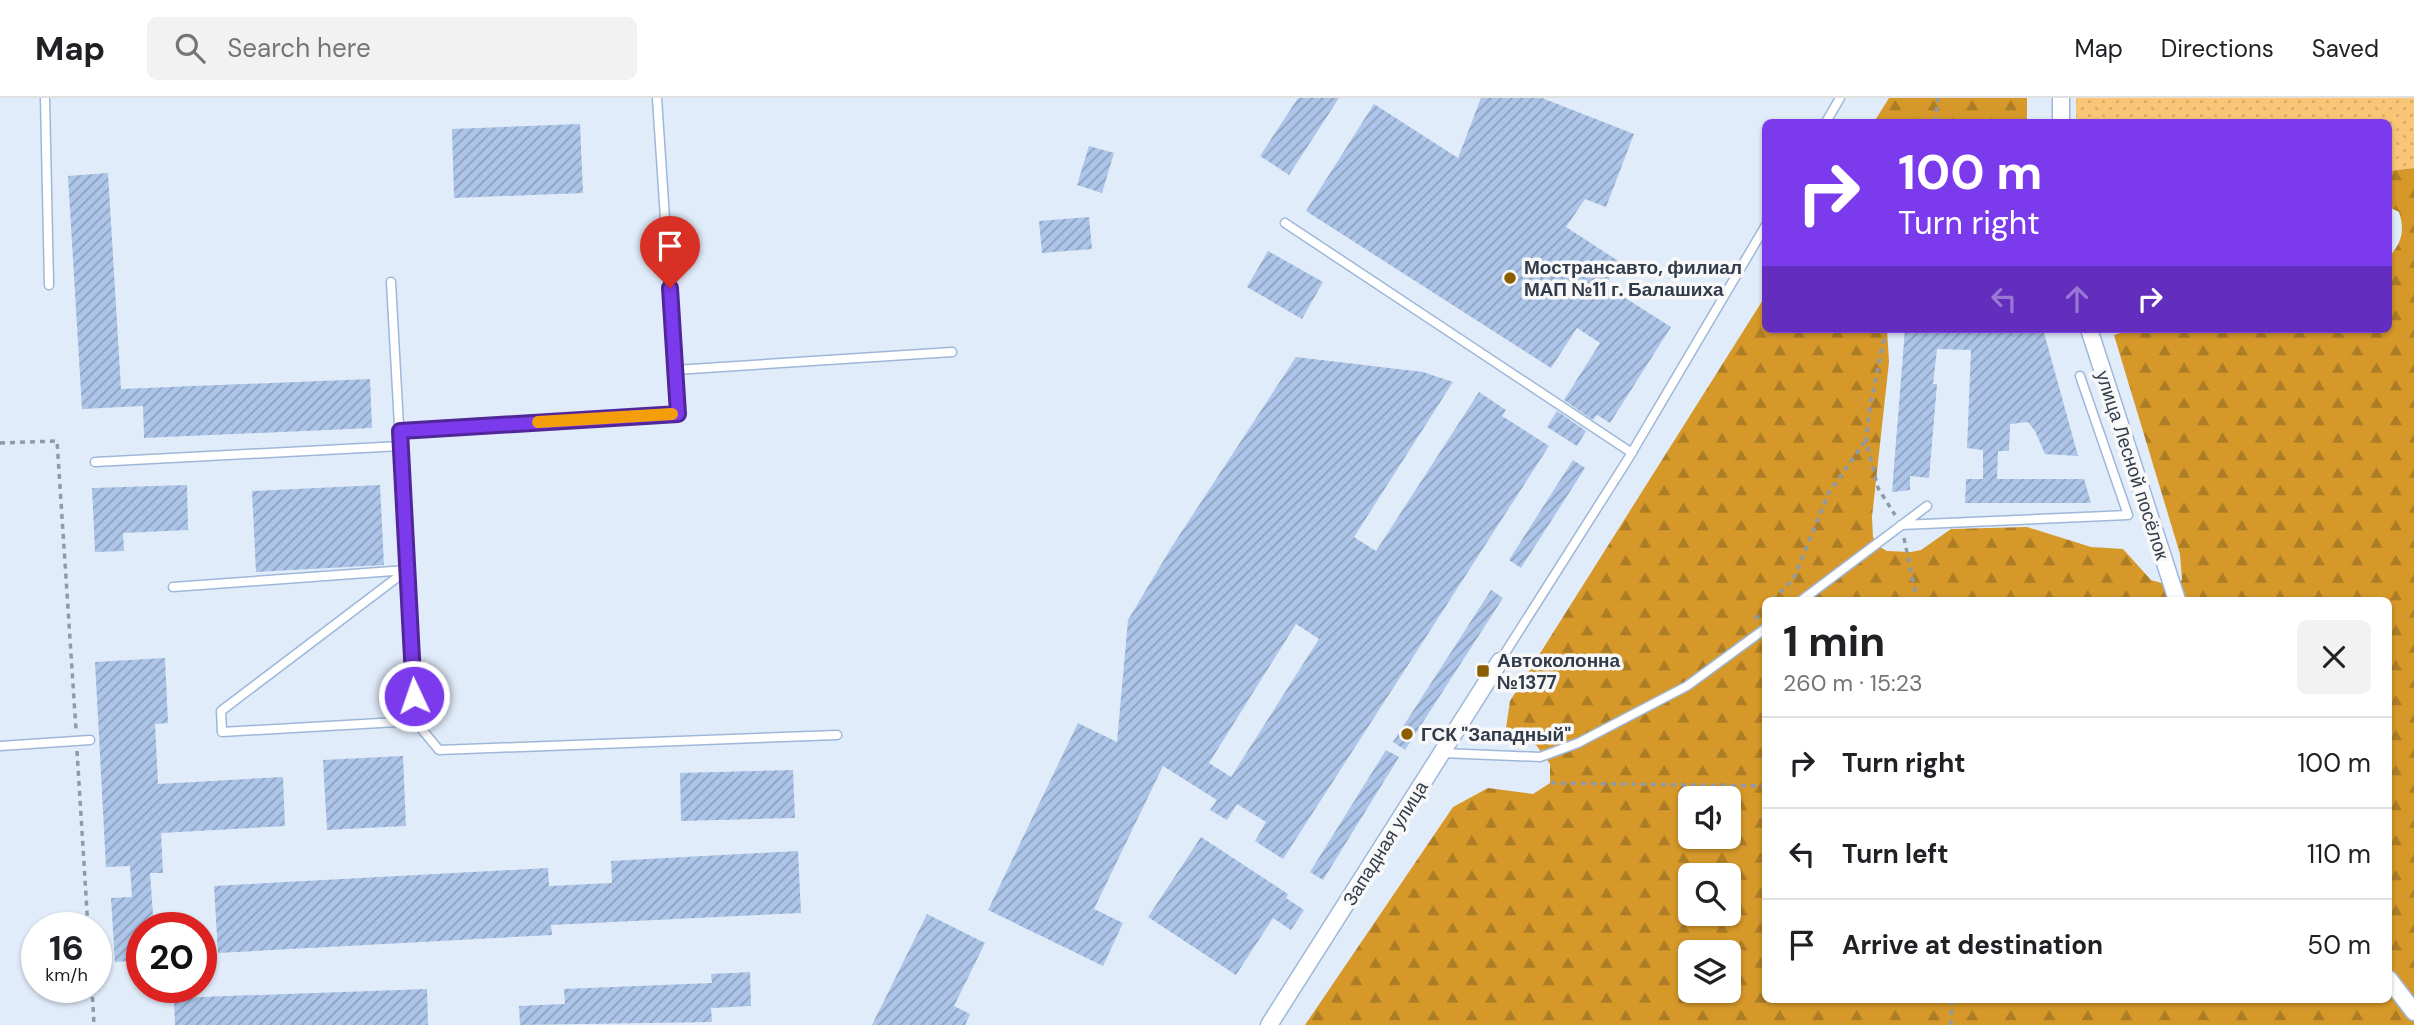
<!DOCTYPE html>
<html lang="en">
<head>
<meta charset="utf-8">
<style>
	body { margin:0; font-family:"DM Sans",sans-serif; background:#f2f2f2; color:#202124; height:100vh; display:flex; flex-direction:column; font-size:26px; white-space:nowrap }
	* { box-sizing:border-box; margin:0 }
	p { font-size:23px; color:#757577 }
	.icon { flex:none; width:38px; height:38px; fill:none; stroke:currentColor; stroke-width:2; stroke-linecap:round; stroke-linejoin:round }
	.map { position:relative; flex:1; overflow:hidden }
	.sheet { position:absolute; left:1762px; top:499px; width:630px; height:406px; display:flex; flex-direction:column; background:#fff; border-radius:10px; box-shadow:0 2px 5px #0004 }
	.sheet>* { flex:none }
	.guide { position:absolute; left:1762px; top:21px; width:630px; height:214px; border-radius:10px; box-shadow:0 2px 5px #0004; background:#7c3aed; color:#fff; overflow:hidden }
	.fabs { position:absolute; left:1678px; top:688px; display:grid; gap:14px }
	.fabs a { display:grid; place-items:center; width:63px; height:63px; border-radius:10px; background:#fff; box-shadow:0 2px 5px #0004; font-size:35px }
	.speed { position:absolute; left:21px; top:814px; display:flex; gap:14px; font-size:35px; font-weight:700; text-align:center }
	.speed>* { display:grid; place-content:center; width:91px; height:91px; border-radius:50%; background:#fff; box-shadow:0 2px 5px #0004; line-height:1 }
	.speed small { font-size:18px; font-weight:400 }
	.speed .limit { border:10px solid #d22; background:#fff; color:#111 }
	.pin { position:absolute; display:grid; place-items:center; width:60px; height:60px; color:#fff; margin:-72px -30px; border-radius:50% 50% 50% 0; rotate:-45deg; box-shadow:0 0 7px #0007 }
	.pin .icon { rotate:45deg }
	.me { position:absolute; width:77px; margin:-38px; rotate:357deg; stroke-linejoin:round; filter:drop-shadow(0 0 5px #0008) }
	.turn { display:flex; align-items:center; gap:24px; height:147px; padding:0 21px; font-size:32px }
	.turn .icon { width:91px; height:91px; stroke-width:2.5 }
	.turn b { display:block; font-size:49px; line-height:60px }
	.lanes { display:flex; align-items:center; height:66px; padding:0 21px; background:#0003; justify-content:center; gap:35px; direction:ltr }
	.lanes .off { opacity:.35 }
	.round { display:grid; place-items:center; flex:none; width:74px; height:74px; border-radius:10px; background:#f2f2f2 }
	.head { display:flex; align-items:center; justify-content:space-between; height:119px; padding:0 21px }
	h1 { font-size:42px; font-weight:700; line-height:52px }
	ul { padding:0; list-style:none }
	li { display:flex; align-items:center; gap:21px; height:91px; padding:0 21px; border-top:2px solid #e0e0e0 }
	li div { flex:1 }
	li b { display:block; font-size:26px }
	li em { font-style:normal }
	header { display:flex; align-items:center; gap:42px; box-sizing:border-box; height:98px; padding:0 35px; background:#fff; border-bottom:2px solid #e0e0e0 }
	header strong { font-size:33px }
	nav { display:flex; gap:38px; margin-inline-start:auto; font-size:24px }
	.search { width:490px; height:63px; background:#f2f2f2; display:flex; align-items:center; gap:18px; box-sizing:border-box; padding:0 24px; border-radius:10px; color:#757577; font-size:26px }
	.map>svg:first-child { display:block }
	.grass { fill:url(#grass-dots) }
	.forest { fill:url(#forest-firs); fill-rule:evenodd }
	.building { fill:url(#building-hatch); fill-rule:evenodd }
	.lines { fill:none; stroke-linecap:round; stroke-linejoin:round }
	.lane-casing { stroke:#9eb7d9; stroke-width:11 }
	.street-casing { stroke:#9eb7d9; stroke-width:19 }
	.path { stroke:#8f9aa8; stroke-width:3.5; stroke-dasharray:5 5; stroke-linecap:butt }
	.lane { stroke:#fff; stroke-width:8 }
	.street { stroke:#fff; stroke-width:16 }
	.route-casing { stroke:#51269a; stroke-width:18 }
	.route { stroke:#7c3aed; stroke-width:12 }
	.slow { stroke:#f59e0b; stroke-width:12 }
	.poi-dot { fill:#8a5e01; stroke:#f8f8f8; stroke-width:2.5 }
	.labels { text-anchor:middle; stroke-width:7; stroke-linejoin:round; paint-order:stroke }
	.poi-label { font-size:19px; font-weight:bold; fill:#313b4a; stroke:#f8f8f8; text-anchor:start }
	.street-label { font-size:19px; fill:#313b4a; stroke:#f8f8f8 }
</style>
</head>
<body>
<header>
<strong>Map</strong>
<div class="search"><svg class="icon" aria-label="search" viewBox="0 0 24 24"><circle cx="10" cy="10" r="6"/><path d="M15 15l6 6"/></svg>Search here</div>
<nav><a>Map</a><a>Directions</a><a>Saved</a></nav>
</header>
<div class="map">
<svg width="2414" height="927" viewBox="0 0 2414 927">
	<defs>
		<pattern id="grass-dots" width="8" height="8" patternUnits="userSpaceOnUse" patternTransform="scale(1.75)"><rect width="8" height="8" fill="#f9c678"/><path d="M2 2h.1M6 6h.1" fill="none" stroke="#d6ab69" stroke-width="1.8" stroke-linecap="round"/></pattern>
		<pattern id="forest-firs" width="22" height="20" patternUnits="userSpaceOnUse" patternTransform="scale(1.75)"><rect width="22" height="20" fill="#d59829"/><path d="M5 1l3.5 6h-7zM16 11l3.5 6h-7z" fill="#ad7d25"/></pattern>
		<pattern id="building-hatch" width="6" height="6" patternUnits="userSpaceOnUse" patternTransform="scale(1.75)"><rect width="6" height="6" fill="#acc5e8"/><path d="M-1 1l2-2M0 6l6-6M5 7l2-2" fill="none" stroke="#8da1be"/></pattern>
	</defs>
	<rect width="100%" height="100%" fill="#e1ecfa"/>
	<!-- grass -->
	<path class="grass" d="M2076,0H2414V70L2389,73V24H2076Z"/>
	<!-- forest -->
	<path class="forest" d="M1889,0H2027V24H1874Z
		M2414,70V927H1305L1453,709L1488,690L1533,696L1550,685V666L1536,647L1506,630L1510,603L1766,197V231H1887L1889,264L1872,419L1873,439L1878,448L1887,453L1911,454L1921,452L1951,431L2027,429L2091,449L2123,451L2151,482L2172,488L2182,482L2180,456L2114,237L2134,231H2389V159C2402,144 2405,133 2399,114L2389,109V73ZM1766,502H2389V901H1766ZM1690,700H1729V738H1690ZM1690,777H1729V816H1690ZM1690,854H1729V892H1690Z"/>
	<!-- building -->
	<path class="building" d="M1298,0H1339L1289,77L1260,58Z
		M1481,0H1542L1634,36L1606,109L1585,101L1566,129L1620,164L1605,187L1671,229L1610,325L1597,317L1593,322L1564,302L1600,245L1577,230L1551,270L1306,113L1374,6L1458,60Z
		M580,26L583,95L454,100L452,31Z
		M1089,48L1114,55L1102,95L1077,87Z
		M108,75L121,291L370,281L372,330L144,340L143,308L82,311L68,78Z
		M1089,119L1092,151L1042,155L1039,123Z
		M1268,153L1323,184L1302,221L1247,189Z
		M1905,231H2043L2078,358L2045,356L2035,333L2028,324L2010,326L2009,353H1998L1997,381H2084L2091,405H1965L1966,381H1983V352L1967,350L1971,252L1937,251L1933,286H1937L1929,380L1910,378V392L1892,394Z
		M1296,259L1423,274L1453,284L1354,439L1376,453L1479,294L1506,312L1502,318L1549,348L1283,761L1255,743L1266,724L1237,706L1227,722L1210,712L1217,702L1163,668L1094,811L1123,825L1103,868L988,812L1078,625L1117,644L1128,522L1171,450ZM1296,526L1319,541L1231,679L1209,665Z
		M1557,313L1586,333L1577,348L1547,329Z
		M1573,362L1585,370L1521,470L1509,462Z
		M187,387L188,432L123,435L124,453L95,454L92,390Z
		M380,387L384,467L256,474L252,393Z
		M1491,492L1503,500L1405,652L1393,644Z
		M165,560L168,625L155,626L158,686L283,679L285,728L161,735L163,775H150L154,830H142V862L115,864L111,800L132,799L130,768L106,769L95,564Z
		M1386,652L1399,659L1323,782L1310,774Z
		M403,658L406,728L327,732L323,662Z
		M793,672L795,720L681,723L680,675Z
		M1201,739L1288,796L1286,800L1304,812L1291,832L1273,820L1236,877L1148,819Z
		M798,753L801,815L551,827L552,837L218,855L214,788L548,770L549,788L612,785L611,763Z
		M927,816L985,845L954,908L970,916L965,927H872Z
		M750,874L751,908L711,910L712,924L520,927L519,908L565,906L564,891L712,885L711,876Z
		M427,891L428,927H175L174,900Z"/>
	<g class="lines">
		<!-- lane casing -->
		<g class="lane-casing">
			<path id="lane" d="M45,0L49,187
				M1826,24L1840,0
				M1285,125L1632,355
				M675,272L952,254
				M399,333L678,316L657,0
				M95,364L401,348
				M1901,427L2128,417L2080,278
				M173,489L407,472L391,184
				M1802,502L1927,408
				M1500,563L1628,361L1766,127
				M415,623L222,634L221,613L407,472L415,623L439,652L837,637
				M0,648L90,642
				M1442,655L1540,659L1578,645L1687,588L1766,530"/>
		</g>
		<!-- street casing -->
		<g class="street-casing">
			<path id="street" d="M2061,0V24
				M2089,231L2177,502
				M2389,881L2414,914
				M1269,927L1500,563"/>
		</g>
		<!-- path -->
		<path class="path" d="M1935,24L1938,0
			M1886,231L1870,309L1866,342L1878,390L1895,417
			M0,345L57,343L76,632
			M1904,440L1917,502
			M1773,502L1794,480L1828,396L1866,342
			M1755,521L1766,510
			M77,653L88,830
			M1551,685L1766,688
			M92,889L94,927
			M1951,927L1952,901"/>
		<!-- lane -->
		<use href="#lane" class="lane"/>
		<!-- street -->
		<use href="#street" class="street"/>
	</g>
	<g class="lines">
		<!-- route casing -->
		<g class="route-casing">
			<path id="route" d="M414,598L400,333L678,316L670,190"/>
		</g>
		<!-- route -->
		<use href="#route" class="route"/>
		<!-- slow -->
		<path class="slow" d="M538,324L672,316"/>
	</g>
	<!-- markers -->
	<g class="poi-dot">
		<circle cx="1510" cy="180" r="7"/>
		<rect x="1476" y="566" width="14" height="14" rx="3.5"/>
		<circle cx="1407" cy="636" r="7"/>
	</g>
	<g class="labels">
		<!-- poi labels -->
		<g class="poi-label">
			<text x="1524" y="176">Мострансавто, филиал<tspan x="1524" dy="22">МАП №11 г. Балашиха</tspan></text>
			<text x="1497" y="569">Автоколонна<tspan x="1497" dy="22">№1377</tspan></text>
			<text x="1421" y="643">ГСК "Западный"</text>
		</g>
		<!-- street labels -->
		<g class="street-label">
			<text transform="translate(2133 367) rotate(72)" y="7">улица Лесной посёлок</text>
			<text transform="translate(1385 745) rotate(-58)" y="7">Западная улица</text>
		</g>
	</g>
</svg>
<div class="fabs">
<a><svg class="icon" aria-label="sound" viewBox="0 0 24 24"><path d="M4 9h4l5-4v14l-5-4H4zM17 9q2 3 0 6"/></svg></a>
<a><svg class="icon" aria-label="search" viewBox="0 0 24 24"><circle cx="10" cy="10" r="6"/><path d="M15 15l6 6"/></svg></a>
<a><svg class="icon" aria-label="layers" viewBox="0 0 24 24"><path d="M12 4l9 5-9 5-9-5zM3 14l9 5 9-5"/></svg></a>
</div>
<div class="speed"><div>16<small>km/h</small></div><div class="limit">20</div></div>
<div class="pin" style="left:670px;top:190px;background:#d93025"><svg class="icon" aria-label="arrive" viewBox="0 0 24 24"><path d="M6 21V4h12l-3 4 3 4H6"/></svg></div>
<svg class="me" style="left:414px;top:598px" viewBox="-20 -20 40 40"><circle r="17" fill="#7c3aed" stroke="#fff" stroke-width="3"/><path d="M0-11L8 9 0 5-8 9z" fill="#fff"/></svg>
<div class="guide">
<div class="turn"><svg class="icon" aria-label="right" viewBox="0 0 24 24"><path d="M7 20v-9h11M14 6l5 5-5 5"/></svg><div><b>100 m</b>Turn right</div></div>
<div class="lanes"><svg class="icon off" aria-label="left" viewBox="0 0 24 24"><path d="M17 20v-9H6M10 6l-5 5 5 5"/></svg><svg class="icon off" aria-label="ahead" viewBox="0 0 24 24"><path d="M12 20V5M6 11l6-6 6 6"/></svg><svg class="icon" aria-label="right" viewBox="0 0 24 24"><path d="M7 20v-9h11M14 6l5 5-5 5"/></svg></div>
</div>
<section class="sheet">
<div class="head"><div><h1>1 min</h1><p>260 m · 15:23</p></div><a class="round"><svg class="icon" aria-label="close" viewBox="0 0 24 24"><path d="M6 6l12 12M18 6L6 18"/></svg></a></div>
<ul>
<li><svg class="icon" aria-label="right" viewBox="0 0 24 24"><path d="M7 20v-9h11M14 6l5 5-5 5"/></svg><div><b>Turn right</b></div><em>100 m</em></li>
<li><svg class="icon" aria-label="left" viewBox="0 0 24 24"><path d="M17 20v-9H6M10 6l-5 5 5 5"/></svg><div><b>Turn left</b></div><em>110 m</em></li>
<li><svg class="icon" aria-label="arrive" viewBox="0 0 24 24"><path d="M6 21V4h12l-3 4 3 4H6"/></svg><div><b>Arrive at destination</b></div><em>50 m</em></li>
</ul>
</section>
</div>
</body>
</html>
